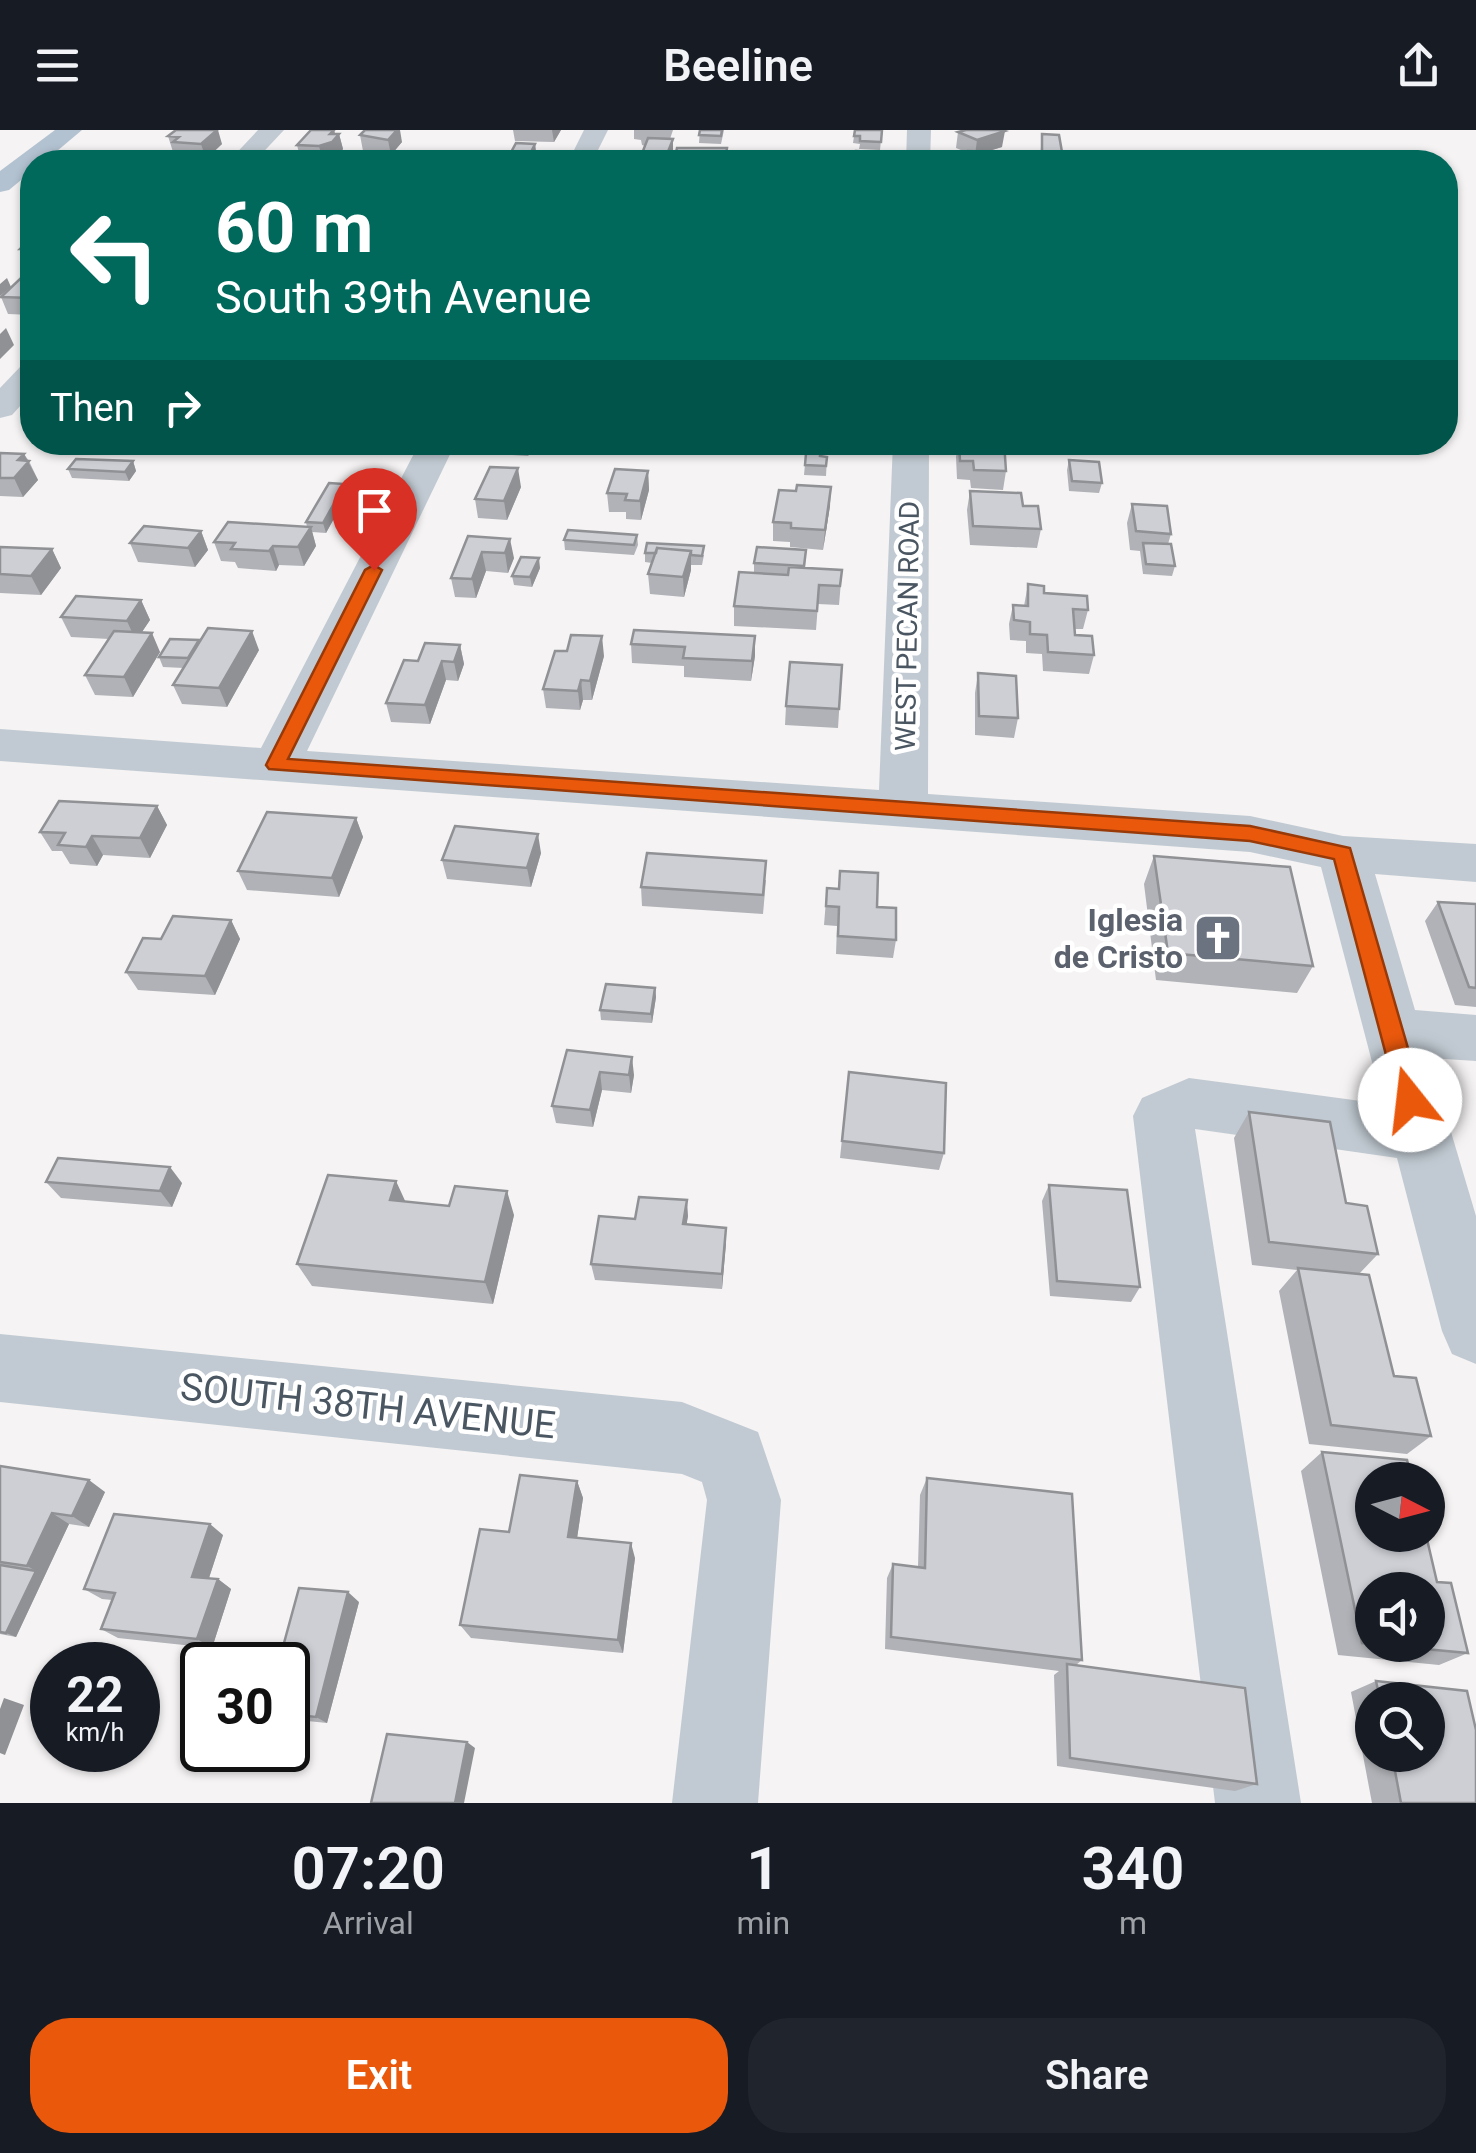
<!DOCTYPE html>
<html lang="en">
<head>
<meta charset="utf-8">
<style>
	body { margin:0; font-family:Roboto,sans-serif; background:#20242c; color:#f1f3f6; height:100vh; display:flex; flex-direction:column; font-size:38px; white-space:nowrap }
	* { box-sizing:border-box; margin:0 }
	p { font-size:32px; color:#9ea1a6 }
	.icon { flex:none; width:55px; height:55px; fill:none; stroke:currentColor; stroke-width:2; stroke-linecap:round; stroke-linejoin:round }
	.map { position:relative; height:1673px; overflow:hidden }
	.sheet { display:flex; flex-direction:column; background:#171b24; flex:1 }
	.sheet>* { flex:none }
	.hud { position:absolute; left:20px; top:20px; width:1438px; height:305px; border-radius:40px; box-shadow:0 2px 8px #0004; background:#00695c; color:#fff; overflow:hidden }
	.needle { width:65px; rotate:96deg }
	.controls { position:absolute; left:1355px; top:1332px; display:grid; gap:20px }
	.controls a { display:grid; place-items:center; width:90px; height:90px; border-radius:50%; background:#171b24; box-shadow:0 2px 8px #0004; font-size:50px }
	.speed { position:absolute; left:30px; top:1512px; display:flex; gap:20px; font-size:50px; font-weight:700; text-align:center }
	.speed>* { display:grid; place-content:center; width:130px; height:130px; border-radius:50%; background:#171b24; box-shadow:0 2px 8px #0004; line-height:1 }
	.speed small { font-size:25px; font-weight:400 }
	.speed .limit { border:5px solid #111; border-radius:15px; background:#fff; color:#111 }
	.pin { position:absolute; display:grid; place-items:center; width:85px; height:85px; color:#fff; margin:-102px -42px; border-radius:50% 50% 50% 0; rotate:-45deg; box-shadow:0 0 10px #0007 }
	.pin .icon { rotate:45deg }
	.me { position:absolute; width:110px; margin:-55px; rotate:344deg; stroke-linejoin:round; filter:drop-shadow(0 0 8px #0008) }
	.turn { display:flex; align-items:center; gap:35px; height:210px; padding:0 30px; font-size:45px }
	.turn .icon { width:130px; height:130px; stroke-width:2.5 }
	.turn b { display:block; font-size:70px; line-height:85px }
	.then { display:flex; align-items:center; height:95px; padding:0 30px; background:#0003; gap:20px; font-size:38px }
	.eta { display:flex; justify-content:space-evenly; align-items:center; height:170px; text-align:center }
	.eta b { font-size:60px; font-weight:600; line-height:70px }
	.cta { display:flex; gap:20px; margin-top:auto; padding:20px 30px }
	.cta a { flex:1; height:115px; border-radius:40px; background:#ea580c; color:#fff; font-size:40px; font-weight:600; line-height:115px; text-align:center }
	.cta a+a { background:#20242c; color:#f1f3f6 }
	header { display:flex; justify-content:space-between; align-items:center; height:130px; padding:0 30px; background:#171b24; font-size:45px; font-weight:600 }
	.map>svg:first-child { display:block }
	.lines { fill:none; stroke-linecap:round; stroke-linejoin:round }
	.minor { fill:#c1cad2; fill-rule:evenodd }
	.major { fill:#b3c2d1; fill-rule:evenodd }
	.wall { fill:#b0b2b7; fill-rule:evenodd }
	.shaded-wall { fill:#909195 }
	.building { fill:#cdcfd5; stroke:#909195; stroke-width:2.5 }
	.route { fill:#ea580c; stroke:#983908; stroke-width:2.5 }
	.labels { text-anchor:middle; stroke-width:9; stroke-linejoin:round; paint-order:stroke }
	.far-street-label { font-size:28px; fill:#4a5661; stroke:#fff }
	.worship-label { font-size:32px; font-weight:bold; fill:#5b616d; stroke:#fff; text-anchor:end }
	.near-street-label { font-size:38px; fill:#4a5661; stroke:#fff }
</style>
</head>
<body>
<header><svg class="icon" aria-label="menu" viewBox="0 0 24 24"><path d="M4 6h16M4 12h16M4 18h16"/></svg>Beeline<svg class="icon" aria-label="share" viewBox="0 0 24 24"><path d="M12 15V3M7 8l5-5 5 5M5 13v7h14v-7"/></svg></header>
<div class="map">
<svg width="1476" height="1673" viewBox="0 0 1476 1673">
	<rect width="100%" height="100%" fill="#f5f3f3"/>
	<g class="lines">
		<!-- minor -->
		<path class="minor" d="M258,0H284L254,32H228Z
			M584,0H608L592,32H568Z
			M907,0H931L930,32H906Z
			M32,234V263L12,285L0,288V258L20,237Z
			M420,312H456L307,621L879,660L893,312H929L928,664L1250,686L1343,706L1476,714V752L1375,744L1415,880L1476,885V931L1429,928L1476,1086V1234L1452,1224L1442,1201L1397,1028L1195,999L1301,1673H1215L1133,986L1142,968L1189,948L1383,974L1321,737L1250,722L0,631V599L261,618Z
			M0,1204L682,1272L758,1302L781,1370L758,1673H672L707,1370L702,1352L682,1344L0,1272Z"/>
		<!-- major -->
		<path class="major" d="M55,0H82L44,32H32V41L9,60L0,62V41Z"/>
	</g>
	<!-- wall -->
	<path class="wall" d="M176,0L222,14L206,29L177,28L176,22H173L168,6Z
		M309,0H334L335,4H339L343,19L336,28L323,31H301L297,15L309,2Z
		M513,0H561L554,12L515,11Z
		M634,0H673L670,9L673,24L671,32H641V26L645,16L642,15L641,10L634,9Z
		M700,0H724L721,14L699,13Z
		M855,0H882L880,20L859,19L860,14L853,13Z
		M958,2L1002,17L986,22L1000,32H959L960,25L968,26V23L956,18Z
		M1042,4L1062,22L1060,30L1040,29Z
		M360,5L402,12L391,25L363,21Z
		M535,14L536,22L530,32H509L508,28Z
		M727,18V32H675V27Z
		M32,107V136H27L20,119Z
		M32,149V185L8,184L1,167Z
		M350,312H379L377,316L351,314Z
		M492,312H534L528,326L494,324Z
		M807,312H831V324L820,323V326L827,327L826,346L804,345Z
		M958,312H1004L1006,341L1003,360L971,358L970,350L957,349L956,327Z
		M0,323L24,324L29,331L38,350L23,367L0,366Z
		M1069,330L1102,353L1099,363L1069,361L1067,340Z
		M133,331L136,341L129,351L72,348L68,339Z
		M648,341L649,360L641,390L626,389V382H609L607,363Z
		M345,354L348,363L326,403L312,402L316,416L304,436L279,435L276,441L238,438L235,432L221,431L214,412L307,397L306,392Z
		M521,357L507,390L478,388L475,369Z
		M796,361L830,376L823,420L790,417V412L773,411V392Z
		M970,361L1023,376L1041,399L1037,418L970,415L967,380Z
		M1132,374L1171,404L1168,414L1175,436L1172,446L1143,444L1140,421L1130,420L1127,393Z
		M201,401L208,420L195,437L138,432L130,413Z
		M637,405L638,415L634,425L565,420L564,410Z
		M468,406L514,428L508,443L486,441L476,468L455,467L451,448Z
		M0,417L52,419L61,438L41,465L0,463Z
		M806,420L805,438L842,440L839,475L818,474L816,500L734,496V476L754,442V433Z
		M645,423L704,425L702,435H691V440L684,467L650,464L648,444L652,433L645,432Z
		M540,438L532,457L514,455L512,446Z
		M1028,454L1044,463L1088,480L1083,499H1074L1075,505L1094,525L1089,544L1043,541L1042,524L1026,523V511L1010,510L1009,494L1013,475L1024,476Z
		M141,470L150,490L141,503L160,522L133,567L95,565L85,545L109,509L71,507L61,487Z
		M755,506V526L751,551L684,547V536L632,533L631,514Z
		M199,510L200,512L259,520L227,577L182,574L173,555L184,538L163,537L159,527Z
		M460,515L464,534L458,551L446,550L430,594L391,592L386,573L418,531Z
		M604,526L592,570H583L580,580L546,578L543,559Z
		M842,535L838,598L785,595L786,576Z
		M978,543L1018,588L1014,608L975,605V563Z
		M157,676L167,695L150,728L103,725L97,736L70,734L62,721H52L40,702Z
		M356,688L363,707L339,767L247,760L238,741Z
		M541,723L531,757L447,749L442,730Z
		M1154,726L1313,836L1297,863L1156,850L1144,754Z
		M840,741L877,777L896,810L893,828L836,824L837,796L824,795L827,758L838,759Z
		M766,750L763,784L642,776L641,757Z
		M1438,772L1476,774V877L1455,875L1425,791Z
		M231,790L240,809L215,865L138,860L126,842L161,809Z
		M655,858L656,867L652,893L601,890L600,880Z
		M567,920L634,945L631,963L602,960L593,997L556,993L552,976Z
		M849,942L944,1023L939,1040L840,1028Z
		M1249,982L1346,1073L1378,1124L1359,1144L1394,1246L1431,1306L1407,1324L1309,1314L1279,1161L1297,1140L1252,1135L1234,1008Z
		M46,1052L182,1053L172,1077L61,1068Z
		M1049,1055L1140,1157L1131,1172L1050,1166L1042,1071Z
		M405,1072L514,1085L493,1174L312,1156L297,1134Z
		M688,1086L686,1095L726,1098L722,1159L595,1150L591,1134L635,1089Z
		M1322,1322L1437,1452L1468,1523L1439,1535L1338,1525L1301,1341ZM1372,1460L1428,1515H1372Z
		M0,1336L105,1362L89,1397L69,1394L16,1507L0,1504Z
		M927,1348L1082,1530L1076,1535L1257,1654L1235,1661L1057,1636L1054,1545L1059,1541L885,1519L887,1448L893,1434L918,1437L920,1365Z
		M577,1351L583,1368L577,1408L635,1428L623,1523L471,1508L460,1495L509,1402Z
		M223,1405L209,1448L218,1449L231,1459L212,1518L118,1508L101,1499L112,1470L102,1469L84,1459Z
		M359,1472L327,1593L288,1589V1535Z
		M1376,1551L1467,1561L1476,1600V1673H1372L1351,1562ZM1372,1570H1428V1625H1372Z"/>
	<!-- shaded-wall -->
	<path class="shaded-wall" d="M217,0H218L222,14L206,29L201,14Z
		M330,0H334L336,8L339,4L343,19L336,28L323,31L319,16Z
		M397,0H400L402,12L391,25L388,10Z
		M552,0H561L554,12Z
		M1005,1L1002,17L975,25L977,10Z
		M673,9V24L671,32H667L666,27Z
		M535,14L536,22L530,32H528V28Z
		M7,148L11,157L0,166V154Z
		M6,198L14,215L0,229V204Z
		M526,312H534L528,326Z
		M24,324L38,350L23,367L14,348L18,330Z
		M133,331L136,341L129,351L125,342Z
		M518,338L521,357L507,390L504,371Z
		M648,341L649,360L641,390L640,371Z
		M345,354L348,363L326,403L323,393Z
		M831,357L830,376L823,420L825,400Z
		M311,397L316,416L304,436L298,417Z
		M201,401L208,420L195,437L188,418Z
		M510,409L514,428L508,443L505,423Z
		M273,416L279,435L276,441L269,421Z
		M52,419L61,438L41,465L31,446Z
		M691,421V440L684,467L683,447Z
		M482,422L486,441L476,468L472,449Z
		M539,428L540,438L532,457L530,447Z
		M141,470L150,490L136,511L127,491Z
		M252,501L259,520L227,577L219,558Z
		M152,503L160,522L133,567L124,547Z
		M602,506L604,526L592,570L590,551Z
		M755,506V526L751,551L752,531Z
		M460,515L464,534L458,551L454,532Z
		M442,531L446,550L430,594L425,575Z
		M581,550L583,570L580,580L578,561Z
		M157,676L167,695L150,728L140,708Z
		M356,688L363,707L339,767L332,748Z
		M538,704L541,723L531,757L527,738Z
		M92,706L103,725L97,736L86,717Z
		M231,790L240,809L215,865L205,846Z
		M655,858L656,867L652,893L651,884Z
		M632,927L634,945L631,963L629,945Z
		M600,942L602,960L593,997L590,980Z
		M170,1037L182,1053L172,1077L160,1061Z
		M396,1051L407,1075L390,1070Z
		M507,1061L514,1085L493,1174L485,1152Z
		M687,1070L688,1086L684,1110L683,1094Z
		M726,1098V1114L722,1159V1144Z
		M89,1350L105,1362L89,1397L72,1386Z
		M577,1351L583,1368L575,1422L568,1407Z
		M52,1383L69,1394L16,1507L6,1503L36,1441L27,1436Z
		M210,1394L223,1405L206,1457L192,1447Z
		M631,1413L635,1428L623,1523L618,1510Z
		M218,1449L231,1459L212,1518L197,1509Z
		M348,1462L359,1472L327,1593L316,1587Z
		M4,1568L24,1575L5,1625L0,1623V1579Z
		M467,1612L475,1618L464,1673H455Z"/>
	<!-- building -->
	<path class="building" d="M176,0H217L201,14L173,12L179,7L168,6Z
		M311,0H334L330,4H339L332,12L319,16L297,15Z
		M365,0H397L388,10L360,5Z
		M700,0H722L721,6L699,5Z
		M855,0H882L881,12L860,11V6H854Z
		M966,0H1002L1005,1L977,10L958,2Z
		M1042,4L1059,5L1062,22L1042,21Z
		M648,8L673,9L666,27L641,26Z
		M516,13L535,14L528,28H508Z
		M677,18H727L726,25L675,27Z
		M856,21L873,22L872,32H839L840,24L856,25Z
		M968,21L1000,22V32L960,31V25L968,26Z
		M149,29L186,30L183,32H145Z
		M473,30L503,31L471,32Z
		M32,107V119H20Z
		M21,148L32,149V168L1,167Z
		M807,312H831V314H821L820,326L827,327L826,336L805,335Z
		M959,312H1004L1006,341L974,340L973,331H960Z
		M0,323L24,324L18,330L29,331L14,348H0Z
		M76,329L133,331L125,342L68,339Z
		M1069,330L1099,332L1102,353L1072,351Z
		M490,337L518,338L504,371L475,369Z
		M615,339L648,341L640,371L625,370L627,364L607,363Z
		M329,353L345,354L323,393L306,392Z
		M797,355L831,357L825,400L791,398V393L773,392L779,360L796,361Z
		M970,361L1021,363L1023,376H1038L1041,399L973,396Z
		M1132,374L1167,376L1171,404L1136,401Z
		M228,392L311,397L298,417L273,416L269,421L231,419L235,413L214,412Z
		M144,396L201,401L188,418L130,413Z
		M568,400L637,405L634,415L564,410Z
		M468,406L510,409L505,423L482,422L472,449L451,448Z
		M647,413L704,416L702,426L691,425V421L657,418L656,423H645Z
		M1143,413L1171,414L1175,436L1146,434Z
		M0,417L52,419L31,446L0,444Z
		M757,417L806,420L804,436L754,433Z
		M657,418L691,421L683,447L648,444Z
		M521,427L539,428L530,447L512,446Z
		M789,437L842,440L840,456L819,455L817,481L734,476L739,442L788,445Z
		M1028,454L1044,456V463L1087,466L1088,480L1073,479L1075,505L1092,506L1094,525L1048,522L1047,505L1030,504V492L1014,490L1013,475L1028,476Z
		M76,466L141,470L127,491L61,487Z
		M208,498L252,501L219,558L173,555Z
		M634,500L755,506L752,531L683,528L685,517L631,514Z
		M114,501L152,503L124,547L85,545Z
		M571,505L602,506L590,551L581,550L578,561L543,559L555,521H567Z
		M170,509L199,510L188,528L159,527Z
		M425,513L460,515L454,532L442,531L425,575L386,573L404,530L418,531Z
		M790,532L842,535L839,579L786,576Z
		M978,543L1016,546L1018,588L979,586Z
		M59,671L157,676L140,708L92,706L86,717L58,715L65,703L40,702Z
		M267,682L356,688L332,748L238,741Z
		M455,696L538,704L527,738L442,730Z
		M647,723L766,731L763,765L641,757Z
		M1154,726L1290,737L1313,836L1168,823Z
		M840,741L878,743L877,777L896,778V810L838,806L839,777L826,776L827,758L839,759Z
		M1438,772L1476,774V858L1469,857Z
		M173,786L231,790L205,846L126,842L143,808L161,809Z
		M606,854L655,858L651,884L600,880Z
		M567,920L632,927L629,945L600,942L590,980L552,976Z
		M849,942L946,953L944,1023L842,1011Z
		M1249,982L1330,992L1346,1073L1367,1076L1378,1124L1269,1112Z
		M58,1028L170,1037L160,1061L46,1052Z
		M328,1045L396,1051L390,1070L449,1076L455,1056L507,1061L485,1152L297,1134Z
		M1049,1055L1127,1060L1140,1157L1057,1151Z
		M639,1067L687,1070L683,1094L726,1098L722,1144L591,1134L599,1086L635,1089Z
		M1298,1138L1369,1145L1394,1246L1416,1248L1431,1306L1331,1295Z
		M1322,1322L1407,1330L1412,1350H1372V1405H1426L1437,1452L1451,1453L1468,1523L1382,1515H1428V1460H1372V1514L1362,1513Z
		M0,1336L89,1350L72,1386L52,1383L27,1436L0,1432Z
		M520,1345L577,1351L568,1407L631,1413L618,1510L460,1495L480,1399L509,1402Z
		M927,1348L1072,1364L1082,1530L891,1507L893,1434L925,1438Z
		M114,1384L210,1394L192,1447L218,1449L197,1509L101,1499L115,1463L84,1459Z
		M0,1435L36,1441L6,1503L0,1502Z
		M299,1458L348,1462L316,1587L288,1584V1535H278Z
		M1067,1534L1245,1558L1257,1654L1070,1628Z
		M1376,1551L1467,1561L1476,1600V1673H1401L1392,1625H1428V1570H1380Z
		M387,1604L467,1612L455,1673H371Z"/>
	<!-- route -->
	<path class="route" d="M374,435L382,440L288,629L1250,696L1350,718L1423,970L1419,978L1410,981L1401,978L1398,970L1334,729L1250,711L269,639L266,635L365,440Z"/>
	<!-- icons -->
	<defs>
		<g id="church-square" transform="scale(2.5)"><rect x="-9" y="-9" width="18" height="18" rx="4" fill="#6b7280" stroke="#fff"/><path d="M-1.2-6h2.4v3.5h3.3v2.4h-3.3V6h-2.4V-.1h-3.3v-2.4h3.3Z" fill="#fff"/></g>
	</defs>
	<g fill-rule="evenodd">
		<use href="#church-square" x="1218" y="808"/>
	</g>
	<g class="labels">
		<!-- far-street labels -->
		<g class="far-street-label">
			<text transform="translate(907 496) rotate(-89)" y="10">WEST PECAN ROAD</text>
		</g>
		<!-- worship labels -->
		<g class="worship-label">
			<text x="1183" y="801">Iglesia<tspan x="1183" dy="37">de Cristo</tspan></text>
		</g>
		<!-- near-street labels -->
		<g class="near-street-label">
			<text transform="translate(368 1276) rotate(6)" y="13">SOUTH 38TH AVENUE</text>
		</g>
	</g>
</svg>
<div class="controls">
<a><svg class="needle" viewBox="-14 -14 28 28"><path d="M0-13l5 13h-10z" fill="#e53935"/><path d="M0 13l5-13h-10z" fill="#9ea1a6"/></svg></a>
<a><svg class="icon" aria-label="sound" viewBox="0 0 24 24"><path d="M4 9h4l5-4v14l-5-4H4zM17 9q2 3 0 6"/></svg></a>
<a><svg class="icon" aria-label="search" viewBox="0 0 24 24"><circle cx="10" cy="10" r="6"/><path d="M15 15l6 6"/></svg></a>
</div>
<div class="speed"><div>22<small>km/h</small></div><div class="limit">30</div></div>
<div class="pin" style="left:374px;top:440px;background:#d93025"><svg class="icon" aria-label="arrive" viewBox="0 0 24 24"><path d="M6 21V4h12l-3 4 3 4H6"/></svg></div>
<svg class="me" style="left:1410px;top:970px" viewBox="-20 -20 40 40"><circle r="19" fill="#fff"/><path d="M0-13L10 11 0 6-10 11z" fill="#ea580c"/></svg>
<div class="hud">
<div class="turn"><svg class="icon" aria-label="left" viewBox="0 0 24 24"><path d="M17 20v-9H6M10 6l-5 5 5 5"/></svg><div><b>60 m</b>South 39th Avenue</div></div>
<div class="then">Then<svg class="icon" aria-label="right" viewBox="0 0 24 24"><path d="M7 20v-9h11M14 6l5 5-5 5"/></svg></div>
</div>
</div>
<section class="sheet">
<div class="eta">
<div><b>07:20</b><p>Arrival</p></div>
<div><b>1</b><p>min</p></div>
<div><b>340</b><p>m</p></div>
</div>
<div class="cta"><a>Exit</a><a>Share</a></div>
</section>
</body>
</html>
